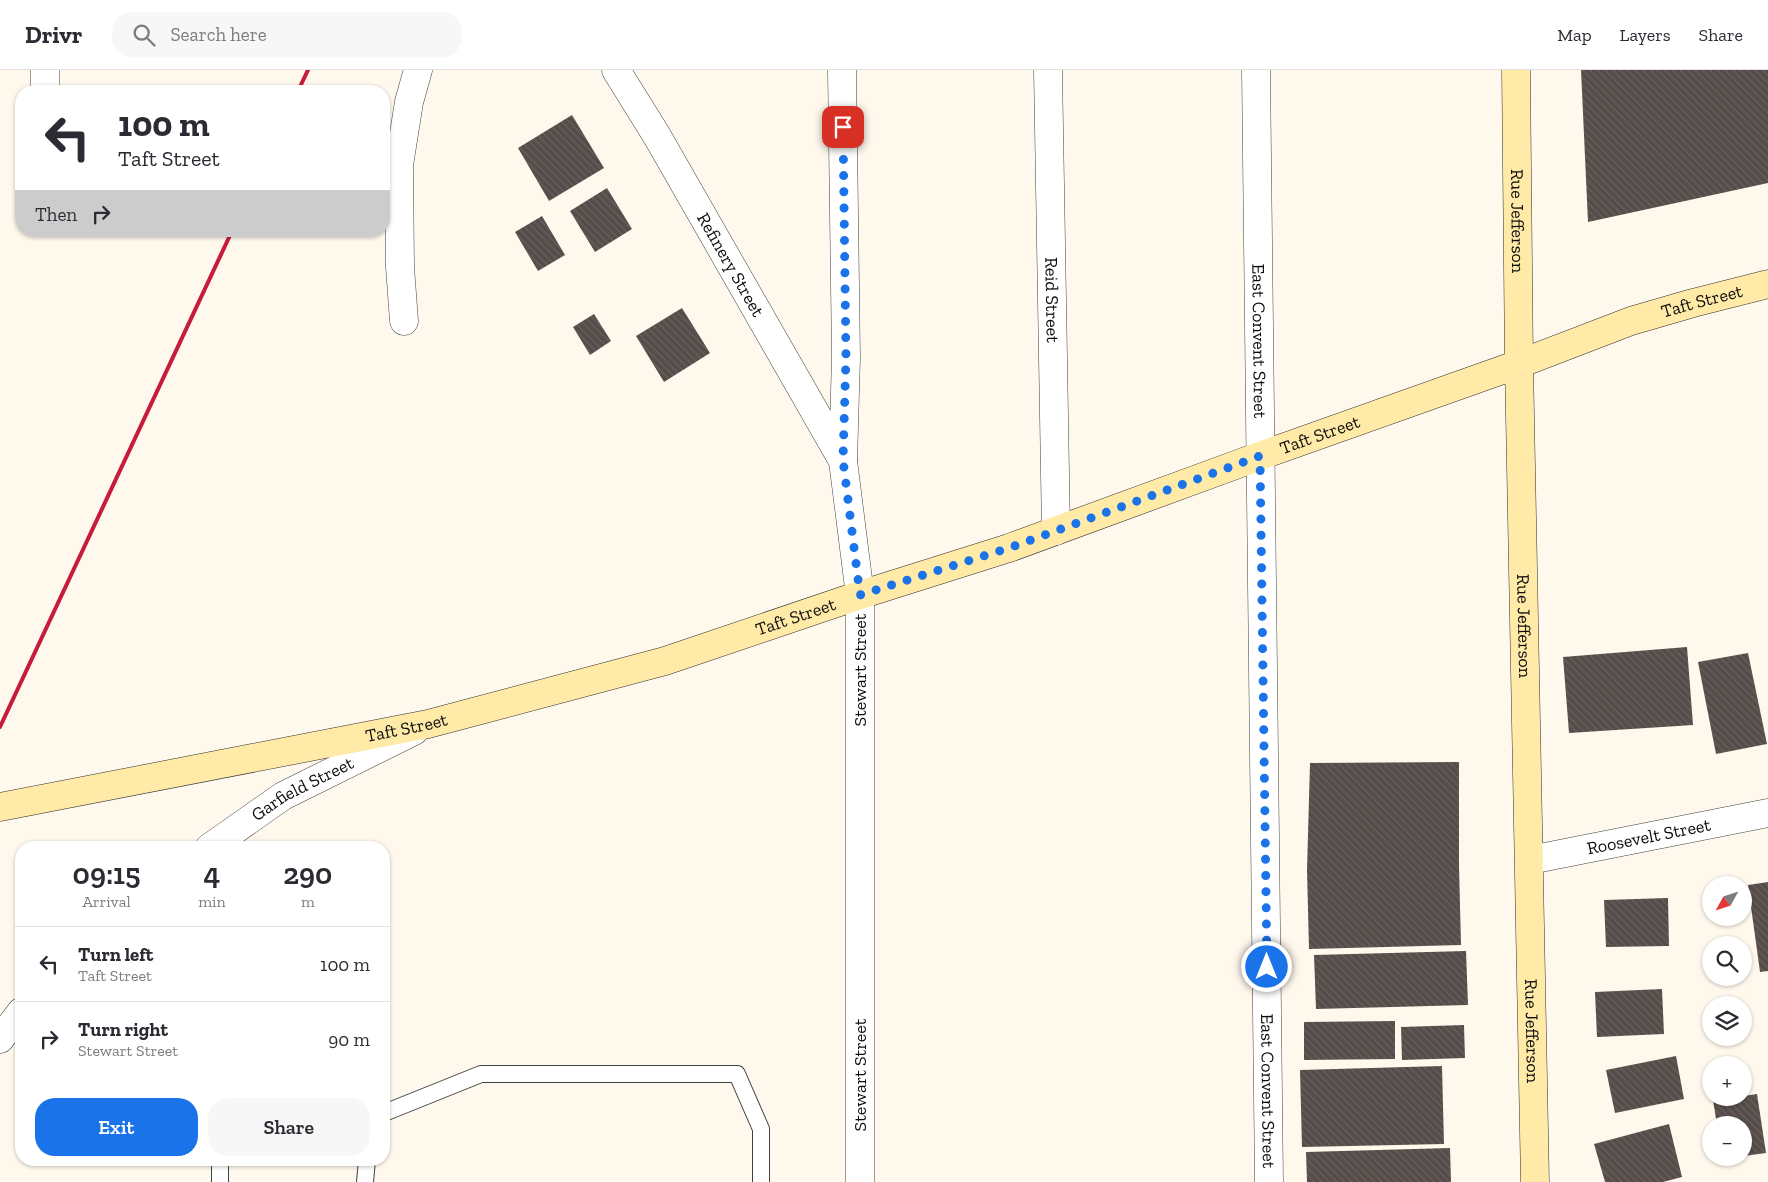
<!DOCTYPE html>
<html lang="en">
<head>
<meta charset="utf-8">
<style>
	body { margin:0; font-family:"Zilla Slab",serif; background:#f7f7f7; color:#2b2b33; height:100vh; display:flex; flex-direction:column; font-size:19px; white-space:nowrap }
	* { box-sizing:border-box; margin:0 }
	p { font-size:16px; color:#7c7c81 }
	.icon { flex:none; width:28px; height:28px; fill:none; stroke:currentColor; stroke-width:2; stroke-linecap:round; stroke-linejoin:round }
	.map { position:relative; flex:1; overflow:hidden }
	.drawer { position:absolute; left:15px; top:771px; width:375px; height:325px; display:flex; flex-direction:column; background:#fff; border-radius:20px; box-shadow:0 1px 4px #0004 }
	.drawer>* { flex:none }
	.guide { position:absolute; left:15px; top:15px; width:375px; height:152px; border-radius:20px; box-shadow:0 1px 4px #0004; background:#fff; color:#2b2b33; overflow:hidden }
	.needle { width:32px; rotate:230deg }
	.tools { position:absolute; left:1702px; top:806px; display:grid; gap:10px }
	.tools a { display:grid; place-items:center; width:50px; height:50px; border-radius:50%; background:#fff; box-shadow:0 1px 4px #0004; font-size:25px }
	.pin { position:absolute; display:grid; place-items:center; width:42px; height:42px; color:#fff; margin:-21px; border-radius:10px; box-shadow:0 2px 8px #0006 }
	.me { position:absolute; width:55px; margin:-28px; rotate:0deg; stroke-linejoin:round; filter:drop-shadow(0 0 4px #0008) }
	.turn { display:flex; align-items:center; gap:18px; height:105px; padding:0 20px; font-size:22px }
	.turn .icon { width:65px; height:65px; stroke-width:2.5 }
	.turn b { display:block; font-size:35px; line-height:42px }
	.then { display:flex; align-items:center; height:48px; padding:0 20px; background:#0003; gap:10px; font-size:19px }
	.eta { display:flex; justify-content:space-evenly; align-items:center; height:85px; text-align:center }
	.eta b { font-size:30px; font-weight:600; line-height:35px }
	.cta { display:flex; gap:10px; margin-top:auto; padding:10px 20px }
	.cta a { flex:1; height:58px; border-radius:20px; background:#1a73e8; color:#fff; font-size:20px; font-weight:600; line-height:58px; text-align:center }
	.cta a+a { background:#f7f7f7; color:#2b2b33 }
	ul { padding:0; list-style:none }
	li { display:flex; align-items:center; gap:15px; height:75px; padding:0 20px; border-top:1px solid #e1e1e2 }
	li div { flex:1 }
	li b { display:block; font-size:19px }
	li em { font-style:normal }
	header { display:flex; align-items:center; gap:30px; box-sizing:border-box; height:70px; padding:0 25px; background:#fff; border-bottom:1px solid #e1e1e2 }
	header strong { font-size:24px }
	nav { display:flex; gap:28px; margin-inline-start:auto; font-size:18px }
	.search { width:350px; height:45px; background:#f7f7f7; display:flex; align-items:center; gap:12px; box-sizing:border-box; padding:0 18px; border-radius:20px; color:#7c7c81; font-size:19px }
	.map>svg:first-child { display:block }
	.building { fill:url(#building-back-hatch) }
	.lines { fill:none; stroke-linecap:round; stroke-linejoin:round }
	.lane-casing { stroke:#404040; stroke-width:18 }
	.street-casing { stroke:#404040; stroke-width:29 }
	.secondary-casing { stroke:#2f2f2f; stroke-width:29 }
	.lane { stroke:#fff; stroke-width:16 }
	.street { stroke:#fff; stroke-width:28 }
	.secondary { stroke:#ffeaa8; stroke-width:28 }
	.rail { stroke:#c61c3a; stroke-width:4 }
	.route { stroke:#1a73e8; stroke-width:9; stroke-dasharray:0 16.2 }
	.labels { text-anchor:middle; stroke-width:5; stroke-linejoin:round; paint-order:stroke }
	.street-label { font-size:18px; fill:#0d0d0d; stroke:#fff }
</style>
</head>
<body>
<header>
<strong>Drivr</strong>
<div class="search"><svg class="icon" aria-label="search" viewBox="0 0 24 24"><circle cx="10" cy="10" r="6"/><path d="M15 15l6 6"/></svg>Search here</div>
<nav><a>Map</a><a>Layers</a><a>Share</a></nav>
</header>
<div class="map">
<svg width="1768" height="1112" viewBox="0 0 1768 1112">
	<defs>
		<pattern id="building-back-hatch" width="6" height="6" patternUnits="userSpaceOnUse" patternTransform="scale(1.25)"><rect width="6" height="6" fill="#564c49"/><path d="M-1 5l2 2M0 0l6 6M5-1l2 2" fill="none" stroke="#69615f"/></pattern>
	</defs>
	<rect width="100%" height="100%" fill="#fff9ed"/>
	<!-- building -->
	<path class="building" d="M1581,0H1768V113L1588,152Z
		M572,45L604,98L549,131L518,78Z
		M607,118L632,159L595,182L570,141Z
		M542,146L565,185L538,201L515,162Z
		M682,238L710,283L664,312L636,266Z
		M594,244L611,271L590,285L573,257Z
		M1687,577L1693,655L1569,663L1563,587Z
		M1748,583L1767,674L1716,684L1698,592Z
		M1459,692V796L1461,875L1309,879L1307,800L1310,693Z
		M1768,812V901L1760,902L1748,815Z
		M1668,828L1669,876L1606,877L1604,830Z
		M1466,881L1468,935L1316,939L1314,885Z
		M1662,919L1664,964L1597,967L1595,922Z
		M1395,951V989L1304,990V952Z
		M1464,955L1465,988L1402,990L1401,957Z
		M1676,986L1684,1029L1615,1043L1606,1000Z
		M1442,996L1444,1074L1302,1077L1300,1000Z
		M1757,1024L1766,1083L1744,1086V1055H1717L1713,1030L1744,1028V1026Z
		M1669,1054L1682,1107L1663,1112H1605L1594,1074Z
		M1450,1078L1451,1112H1307L1306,1082Z"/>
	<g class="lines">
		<!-- lane casing -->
		<g class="lane-casing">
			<path id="lane" d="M384,1043L481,1004H737L761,1059V1112
				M220,1090V1112
				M365,1112L367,1090"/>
		</g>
		<!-- street casing -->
		<g class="street-casing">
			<g id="street">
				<path d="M45,0V21"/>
				<path id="s1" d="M616,0L657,66L843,391"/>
				<path d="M842,0L846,287L843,391L860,525V1112"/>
				<path id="s2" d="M1048,0L1056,461"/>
				<path id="s3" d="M1256,0L1269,1112"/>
				<path d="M404,251L400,197L399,95L409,32L418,0"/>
				<path id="s4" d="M209,778L283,726L414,661"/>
				<path id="s5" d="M1530,790L1768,743"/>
				<path d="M0,969L21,942"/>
			</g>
		</g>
		<!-- secondary casing -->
		<g class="secondary-casing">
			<g id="secondary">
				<path id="s6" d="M1516,0L1519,294L1535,1112"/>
				<path id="s7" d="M0,737L428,654L665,591L860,525L1009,478L1260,386L1519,294L1631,251L1693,233L1768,214"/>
			</g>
		</g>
		<!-- lane -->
		<use href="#lane" class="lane"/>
		<!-- street -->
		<use href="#street" class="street"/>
		<!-- secondary -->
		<use href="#secondary" class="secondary"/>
		<!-- rail -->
		<path class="rail" d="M298,21L308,0
			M0,657L232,161"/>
	</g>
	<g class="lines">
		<!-- route -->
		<path class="route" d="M843,57L846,287L843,390L860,525L1009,478L1260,386L1267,897"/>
	</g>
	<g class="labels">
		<!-- street labels -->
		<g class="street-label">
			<text dy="6" stroke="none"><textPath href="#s6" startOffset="151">Rue Jefferson</textPath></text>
			<text dy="6" stroke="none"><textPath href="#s1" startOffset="226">Refinery Street</textPath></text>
			<text dy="6" stroke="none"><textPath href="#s2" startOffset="230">Reid Street</textPath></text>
			<text dy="6" stroke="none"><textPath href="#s7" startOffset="1779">Taft Street</textPath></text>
			<text dy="6" stroke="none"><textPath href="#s3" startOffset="271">East Convent Street</textPath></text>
			<text dy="6" stroke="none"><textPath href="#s7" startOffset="1374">Taft Street</textPath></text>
			<text dy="6" stroke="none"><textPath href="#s7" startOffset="819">Taft Street</textPath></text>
			<text dy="6" stroke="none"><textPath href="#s6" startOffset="556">Rue Jefferson</textPath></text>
			<text transform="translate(860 600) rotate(-90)" y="6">Stewart Street</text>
			<text dy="6" stroke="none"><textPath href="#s7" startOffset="414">Taft Street</textPath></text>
			<text dy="6" stroke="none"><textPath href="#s4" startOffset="111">Garfield Street</textPath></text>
			<text dy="6" stroke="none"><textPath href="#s5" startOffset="121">Roosevelt Street</textPath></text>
			<text dy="6" stroke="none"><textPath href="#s6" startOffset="961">Rue Jefferson</textPath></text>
			<text transform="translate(860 1005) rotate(-90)" y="6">Stewart Street</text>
			<text dy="6" stroke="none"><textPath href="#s3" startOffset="1021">East Convent Street</textPath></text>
		</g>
	</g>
</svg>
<div class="tools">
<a><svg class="needle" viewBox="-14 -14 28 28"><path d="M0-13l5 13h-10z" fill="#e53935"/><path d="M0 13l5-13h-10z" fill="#7c7c81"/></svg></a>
<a><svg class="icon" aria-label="search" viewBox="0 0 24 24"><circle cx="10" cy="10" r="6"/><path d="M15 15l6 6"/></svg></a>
<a><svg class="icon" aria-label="layers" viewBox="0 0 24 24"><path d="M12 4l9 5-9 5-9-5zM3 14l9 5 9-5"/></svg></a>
<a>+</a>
<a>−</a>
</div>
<div class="pin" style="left:843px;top:57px;background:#d93025"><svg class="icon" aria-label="arrive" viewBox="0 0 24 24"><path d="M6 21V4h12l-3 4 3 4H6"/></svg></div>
<svg class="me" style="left:1267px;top:897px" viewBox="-20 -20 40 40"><circle r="17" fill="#1a73e8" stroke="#fff" stroke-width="3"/><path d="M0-11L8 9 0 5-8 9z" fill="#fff"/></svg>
<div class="guide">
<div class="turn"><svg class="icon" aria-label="left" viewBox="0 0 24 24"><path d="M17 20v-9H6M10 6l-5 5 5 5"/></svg><div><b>100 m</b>Taft Street</div></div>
<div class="then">Then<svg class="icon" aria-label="right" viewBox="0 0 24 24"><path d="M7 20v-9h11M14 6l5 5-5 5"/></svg></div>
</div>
<section class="drawer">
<div class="eta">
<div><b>09:15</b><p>Arrival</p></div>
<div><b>4</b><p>min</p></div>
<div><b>290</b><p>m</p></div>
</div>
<ul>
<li><svg class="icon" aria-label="left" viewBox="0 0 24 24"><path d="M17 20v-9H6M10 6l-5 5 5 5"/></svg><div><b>Turn left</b><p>Taft Street</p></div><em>100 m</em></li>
<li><svg class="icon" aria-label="right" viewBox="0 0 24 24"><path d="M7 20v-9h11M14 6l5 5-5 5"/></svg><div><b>Turn right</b><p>Stewart Street</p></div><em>90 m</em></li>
</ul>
<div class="cta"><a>Exit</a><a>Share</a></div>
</section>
</div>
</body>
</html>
